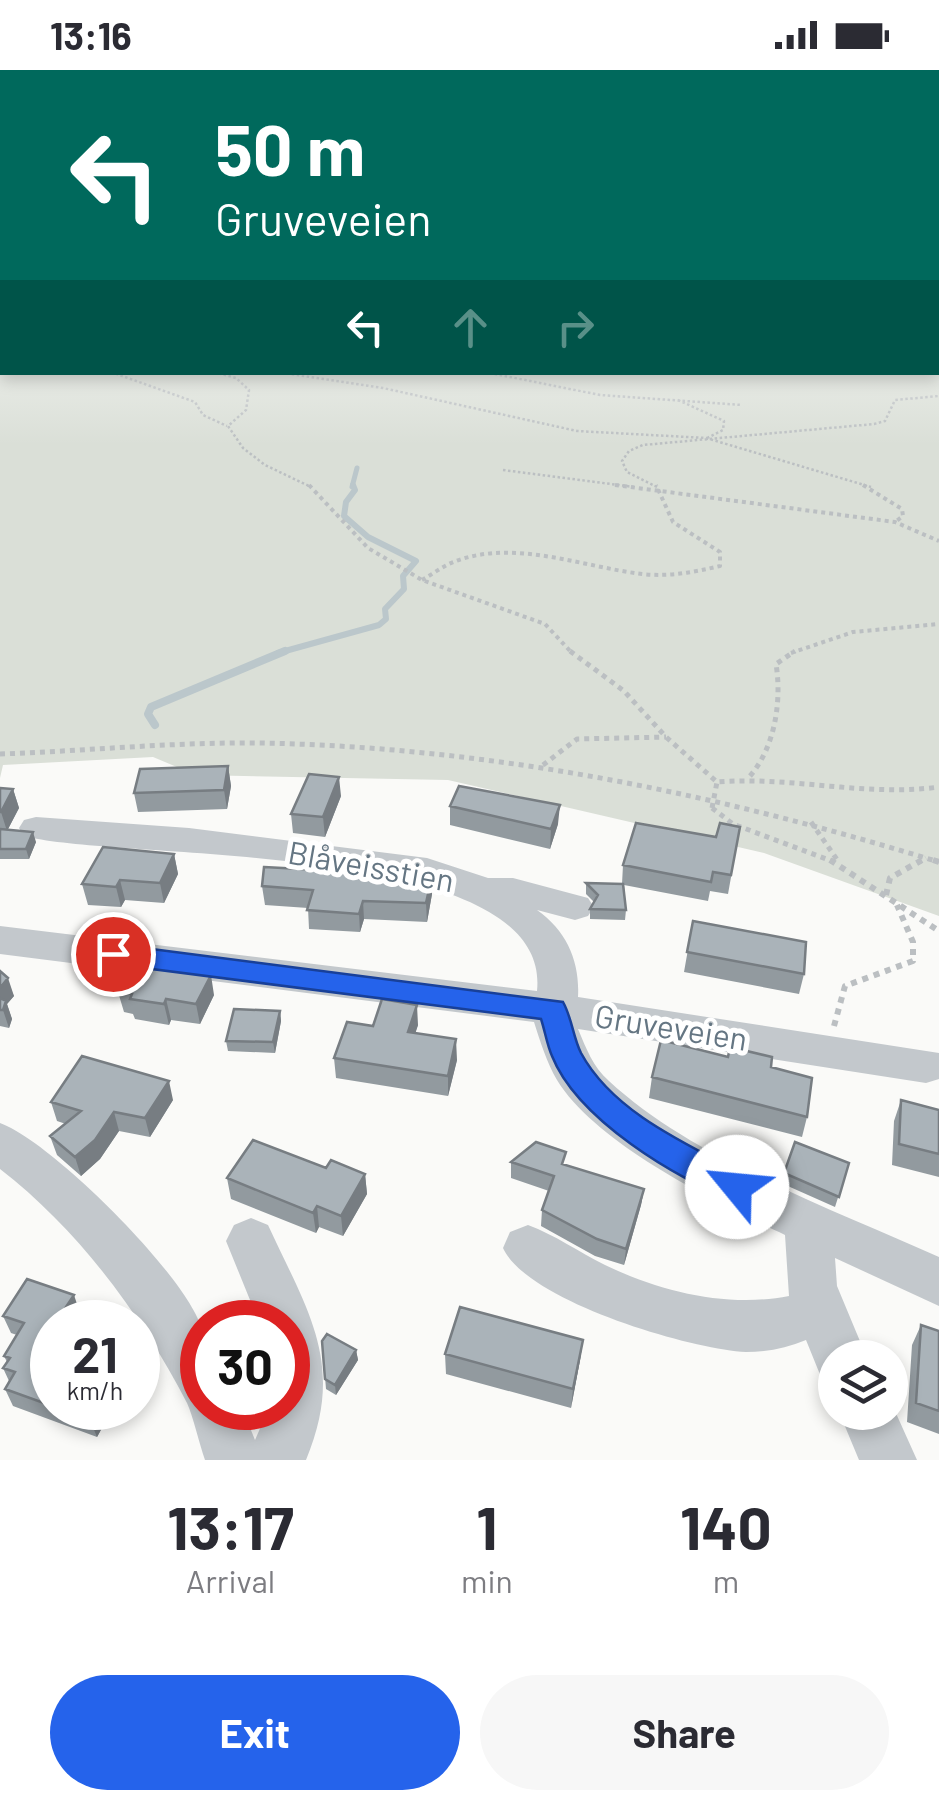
<!DOCTYPE html>
<html lang="en">
<head>
<meta charset="utf-8">
<style>
	body { margin:0; font-family:Barlow,sans-serif; background:#f7f7f7; color:#2b2b33; height:100vh; display:flex; flex-direction:column; font-size:38px; white-space:nowrap }
	* { box-sizing:border-box; margin:0 }
	p { font-size:32px; color:#7c7c81 }
	.icon { flex:none; width:55px; height:55px; fill:none; stroke:currentColor; stroke-width:2; stroke-linecap:round; stroke-linejoin:round }
	.map { position:relative; height:1390px; overflow:hidden }
	.side { display:flex; flex-direction:column; background:#fff; flex:1 }
	.side>* { flex:none }
	.guide { position:absolute; left:0px; top:0px; width:940px; height:305px; box-shadow:0 5px 15px #0003; background:#00695c; color:#fff; overflow:hidden }
	.buttons { position:absolute; left:818px; top:1270px; display:grid; gap:20px }
	.buttons a { display:grid; place-items:center; width:90px; height:90px; border-radius:50%; background:#fff; box-shadow:0 5px 15px #0003; font-size:50px }
	.speed { position:absolute; left:30px; top:1230px; display:flex; gap:20px; font-size:50px; font-weight:700; text-align:center }
	.speed>* { display:grid; place-content:center; width:130px; height:130px; border-radius:50%; background:#fff; box-shadow:0 5px 15px #0003; line-height:1 }
	.speed small { font-size:25px; font-weight:400 }
	.speed .limit { border:15px solid #d22; background:#fff; color:#111 }
	.pin { position:absolute; display:grid; place-items:center; width:85px; height:85px; color:#fff; margin:-42px; border:5px solid #fff; border-radius:50%; box-shadow:0 2px 10px #0007 }
	.me { position:absolute; width:110px; margin:-55px; rotate:298deg; stroke-linejoin:round; filter:drop-shadow(0 0 8px #0008) }
	.turn { display:flex; align-items:center; gap:35px; height:210px; padding:0 50px; font-size:45px }
	.turn .icon { width:130px; height:130px; stroke-width:2.5 }
	.turn b { display:block; font-size:70px; line-height:85px }
	.lanes { display:flex; align-items:center; height:95px; padding:0 50px; background:#0003; justify-content:center; gap:50px; direction:ltr }
	.lanes .off { opacity:.35 }
	.eta { display:flex; justify-content:space-evenly; align-items:center; height:170px; text-align:center }
	.eta b { font-size:60px; font-weight:700; line-height:70px }
	.button { display:flex; gap:20px; margin-top:auto; padding:20px 50px }
	.button a { flex:1; height:115px; border-radius:60px; background:#2563eb; color:#fff; font-size:40px; font-weight:700; line-height:115px; text-align:center }
	.button a+a { background:#f7f7f7; color:#2b2b33 }
	.status { display:flex; justify-content:space-between; align-items:center; height:70px; padding:0 50px; background:#fff; direction:ltr }
	.status svg { height:28px; fill:currentColor }
	.map>svg:first-child { display:block }
	.green { fill:#dadfd7 }
	.lines { fill:none; stroke-linecap:round; stroke-linejoin:round }
	.stream-far2 { stroke:#bbc7cb; stroke-width:5 }
	.stream-far1 { stroke:#bbc7cb; stroke-width:6 }
	.stream { stroke:#bbc7cb; stroke-width:8 }
	.path-far3 { stroke:#bbbfc2; stroke-width:2.5; stroke-dasharray:2.5 2.5; stroke-linecap:butt }
	.path-far2 { stroke:#bbbfc2; stroke-width:4; stroke-dasharray:4 4; stroke-linecap:butt }
	.path-far1 { stroke:#bbbfc2; stroke-width:5; stroke-dasharray:5 5; stroke-linecap:butt }
	.path { stroke:#bbbfc2; stroke-width:6; stroke-dasharray:6 6; stroke-linecap:butt }
	.minor { fill:#c3c8cc; fill-rule:evenodd }
	.path-bridge { stroke:#bbbfc2; stroke-width:5; stroke-dasharray:5 5; stroke-linecap:butt }
	.wall { fill:#929a9f }
	.shaded-wall { fill:#777d82 }
	.building { fill:#aab3b9; stroke:#777d82; stroke-width:2.5 }
	.route { fill:#2563eb; stroke:#184099; stroke-width:2.5 }
	.labels { text-anchor:middle; stroke-width:10; stroke-linejoin:round; paint-order:stroke }
	.near-street-label { font-size:32px; fill:#657683; stroke:#fff }
</style>
</head>
<body>
<div class="status"><b>13:16</b><svg viewBox="0 0 49 12"><path d="M0 12V9h3v3zM5 12V6h3v6zM10 12V3h3v9zM15 12V0h3v12zM26 1h20v11H26zM47 4h2v5h-2z"/></svg></div>
<div class="map">
<svg width="939" height="1390" viewBox="0 0 939 1390">
	<rect width="100%" height="100%" fill="#fafaf8"/>
	<!-- green -->
	<path class="green" d="M0,181L2,302H938L939,181V846L764,783L448,710L196,705L153,687L3,695L0,708Z"/>
	<g class="lines">
		<!-- stream-far2 -->
		<path class="stream-far2" d="M352,417L357,398"/>
		<!-- stream-far1 -->
		<path class="stream-far1" d="M278,583L379,555L386,549L385,539L404,519L403,506L416,491L368,467L344,446L346,432L355,420L353,415"/>
		<!-- stream -->
		<path class="stream" d="M155,655L148,644L151,637L285,581"/>
		<!-- path-far3 -->
		<path class="path-far3" d="M111,302L195,332L203,345L227,356
			M214,302L236,308L249,320L246,340L228,356L243,378L265,395L311,417
			M277,302L383,318L577,361L706,368L871,417
			M485,302L600,325L742,335
			M678,330L724,351L723,360L707,368
			M503,400L634,417
			M657,417L627,402L622,391L629,381L643,375L874,354L885,351L895,330L939,326"/>
		<!-- path-far2 -->
		<path class="path-far2" d="M309,415L368,478L422,510L545,554L572,583
			M615,415L895,452L939,471
			M863,415L902,439L903,446L895,452
			M422,510C433,504 444,495 456,491C515,469 583,497 642,504C670,507 694,502 720,496V482L673,452L656,415
			M791,583L853,562L939,554"/>
		<!-- path-far1 -->
		<path class="path-far1" d="M570,581L624,621L666,667L717,712C792,706 864,727 939,717
			M0,684C86,681 172,672 259,673C492,677 717,724 939,792
			M543,695L577,669L666,667
			M750,706C775,677 782,631 776,594L795,581
			M712,738L733,754L837,793
			M811,752L838,791
			M917,793L926,788"/>
		<!-- path -->
		<path class="path" d="M830,790L939,861
			M933,790L939,792
			M886,825L890,808L922,790
			M834,956L845,916L913,891V872L897,835"/>
		<!-- minor -->
		<path class="minor" d="M36,747L189,758L427,788L488,808H513L588,828L594,837L588,846L575,850L537,840C567,861 580,892 578,927L939,983V1009L926,1013L578,959C586,978 593,997 609,1011C693,1089 835,1140 939,1187V1236L835,1188L837,1216L867,1288H835V1313L821,1307L806,1270C787,1278 767,1282 746,1282C689,1279 527,1231 503,1178L510,1162L528,1155C555,1165 579,1182 605,1195C661,1222 728,1238 789,1226L785,1165C717,1133 596,1074 557,1010C547,993 540,971 534,952L0,884V856L537,921C553,767 121,792 24,766L19,758L24,750Z
			M0,1053C51,1071 189,1208 202,1260C208,1282 202,1314 202,1338H242L255,1370L269,1338H288V1252H259L226,1171L234,1155L251,1148L268,1155C308,1242 346,1294 306,1390H205C199,1373 193,1346 187,1333C142,1246 79,1160 0,1099Z
			M890,1330L917,1390H859L839,1342H890Z"/>
		<!-- path-bridge -->
		<path class="path-bridge" d="M712,738L717,712"/>
	</g>
	<!-- wall -->
	<path class="wall" d="M228,696L231,716L227,739L138,742L134,723Z
		M0,718L13,719L19,738L8,759L36,772L29,789H0Z
		M341,726L325,767L293,763L291,744Z
		M450,736L558,754L550,779L450,755Z
		M740,757L728,824L710,821L708,831L624,815L626,840L625,850L590,849V839L594,832L586,824V813L622,814L623,795L716,767Z
		M174,784L178,804L164,833L125,830L121,837L88,835L82,814Z
		M262,816L432,824L427,852L364,849L360,862L309,859L308,838L265,835Z
		M693,851L804,904L799,924L684,902Z
		M0,901L14,926L7,934L12,949L9,958L0,956Z
		M118,922L214,925L200,954L171,950L169,955L135,949L133,944L124,942Z
		M280,941L281,951L275,983L228,981L226,971Z
		M418,955L415,963L457,990L448,1026L336,1008L334,988L373,956Z
		M771,997L807,1047L802,1067L649,1028L652,1007Z
		M173,1030L150,1067L119,1061L100,1089L81,1106L57,1085L50,1066L66,1054L57,1051L51,1032Z
		M901,1030L939,1040V1107L892,1095L894,1051Z
		M511,1092L565,1095L644,1119L641,1135L624,1195L595,1186L541,1156L542,1140L549,1121L511,1108Z
		M849,1093L835,1137L781,1113L784,1103Z
		M326,1098L365,1104L367,1124L343,1166L319,1157L316,1163L231,1129L227,1108Z
		M80,1243L74,1252H52V1338H113L97,1367L13,1336L5,1319L9,1311L3,1298L7,1292L4,1286L17,1265L11,1263L3,1246Z
		M921,1255L939,1261V1364L907,1352L912,1275Z
		M583,1270L580,1290L571,1338L446,1304L445,1284Z
		M322,1271L356,1280L358,1290L336,1325L326,1319Z"/>
	<!-- shaded-wall -->
	<path class="shaded-wall" d="M228,696L231,716L227,739L224,720Z
		M339,707L341,726L325,767L323,747Z
		M13,719L19,738L7,761L1,742Z
		M560,735L558,754L550,779L551,759Z
		M33,762L36,772L29,789L26,779Z
		M174,784L178,804L164,833L160,813Z
		M432,806V824L427,852L426,833Z
		M120,810L125,830L121,837L116,817Z
		M363,831L364,849L360,862L359,844Z
		M211,905L214,925L200,954L196,934Z
		M8,908L14,926L7,934L12,949L9,958L3,940H0V918Z
		M166,929L171,950L169,955L164,934Z
		M417,935L418,955L409,983L408,962Z
		M280,941L281,951L275,983L273,972Z
		M456,969L457,990L448,1026V1006Z
		M169,1011L173,1030L150,1067L145,1048Z
		M114,1042L119,1061L100,1089L81,1106L75,1087Z
		M365,1104L367,1124L343,1166L341,1146Z
		M644,1119L641,1135L624,1195L626,1179Z
		M317,1136L319,1157L316,1163L313,1143Z
		M74,1225L80,1243L74,1252H56Z
		M583,1270L580,1290L571,1338L573,1319Z
		M356,1280L358,1290L336,1325L335,1315Z
		M97,1338H113L97,1367L90,1350Z"/>
	<!-- building -->
	<path class="building" d="M228,696L224,720L134,723L140,699Z
		M309,704L339,707L323,747L291,744Z
		M459,716L560,735L551,759L450,736Z
		M0,718L13,719L1,742H0Z
		M636,753L716,767L720,753L740,757L731,805L713,802L711,812L623,795Z
		M0,759L33,762L26,779H0Z
		M103,777L174,784L160,813L120,810L116,817L82,814Z
		M264,797L432,806L426,833L363,831L359,844L307,840L313,820L262,816Z
		M586,813L623,814L626,840L590,839L598,825Z
		M693,851L806,872L804,904L687,882Z
		M134,893L211,905L196,934L166,929L164,934L130,929L132,924L118,922Z
		M0,901L8,908L0,918Z
		M0,928L6,931L3,940H0Z
		M382,929L417,935L408,962L456,969L448,1006L334,988L347,952L373,956Z
		M234,939L280,941L273,972L226,971Z
		M661,970L728,987L730,977L772,987L771,997L812,1008L807,1047L652,1007Z
		M82,986L169,1011L145,1048L114,1042L95,1070L75,1087L50,1066L81,1041L51,1032Z
		M901,1030L939,1040V1084L899,1074Z
		M253,1070L326,1098L331,1090L365,1104L341,1146L317,1136L313,1143L227,1108Z
		M536,1072L566,1082L562,1094L644,1119L626,1179L597,1169L542,1140L554,1106L511,1092Z
		M795,1072L849,1093L839,1127L784,1103Z
		M27,1209L74,1225L56,1252H52V1336L5,1319L15,1302L3,1298L10,1288L4,1286L24,1253L3,1246Z
		M460,1237L583,1270L573,1319L445,1284Z
		M921,1255L939,1261V1341L916,1333Z
		M327,1264L356,1280L335,1315L325,1309L322,1271Z
		M56,1338H97L90,1350Z"/>
	<!-- sky -->
	<linearGradient id="sky" x2="0" y2="1"><stop stop-color="#96bcdc"/><stop offset="0.48" stop-color="#fdfdfc"/><stop offset="1" stop-color="#fdfdfc" stop-opacity="0"/></linearGradient>
	<rect width="939" height="375" fill="url(#sky)"/>
	<!-- route -->
	<path class="route" d="M113,874L563,932C572,948 573,967 581,983C614,1044 691,1076 749,1107L754,1117L749,1127L737,1132C676,1109 577,1049 552,986C547,975 545,961 541,949L113,894L99,884Z"/>
	<g class="labels">
		<!-- near-street labels -->
		<g class="near-street-label">
			<text transform="translate(371 797) rotate(10)" y="11">Blåveisstien</text>
			<text transform="translate(671 958) rotate(9)" y="11">Gruveveien</text>
		</g>
	</g>
</svg>
<div class="buttons">
<a><svg class="icon" aria-label="layers" viewBox="0 0 24 24"><path d="M12 4l9 5-9 5-9-5zM3 14l9 5 9-5"/></svg></a>
</div>
<div class="speed"><div>21<small>km/h</small></div><div class="limit">30</div></div>
<div class="pin" style="left:113px;top:884px;background:#d93025"><svg class="icon" aria-label="arrive" viewBox="0 0 24 24"><path d="M6 21V4h12l-3 4 3 4H6"/></svg></div>
<svg class="me" style="left:737px;top:1117px" viewBox="-20 -20 40 40"><circle r="19" fill="#fff"/><path d="M0-13L10 11 0 6-10 11z" fill="#2563eb"/></svg>
<div class="guide">
<div class="turn"><svg class="icon" aria-label="left" viewBox="0 0 24 24"><path d="M17 20v-9H6M10 6l-5 5 5 5"/></svg><div><b>50 m</b>Gruveveien</div></div>
<div class="lanes"><svg class="icon" aria-label="left" viewBox="0 0 24 24"><path d="M17 20v-9H6M10 6l-5 5 5 5"/></svg><svg class="icon off" aria-label="ahead" viewBox="0 0 24 24"><path d="M12 20V5M6 11l6-6 6 6"/></svg><svg class="icon off" aria-label="right" viewBox="0 0 24 24"><path d="M7 20v-9h11M14 6l5 5-5 5"/></svg></div>
</div>
</div>
<section class="side">
<div class="eta">
<div><b>13:17</b><p>Arrival</p></div>
<div><b>1</b><p>min</p></div>
<div><b>140</b><p>m</p></div>
</div>
<div class="button"><a>Exit</a><a>Share</a></div>
</section>
</body>
</html>
